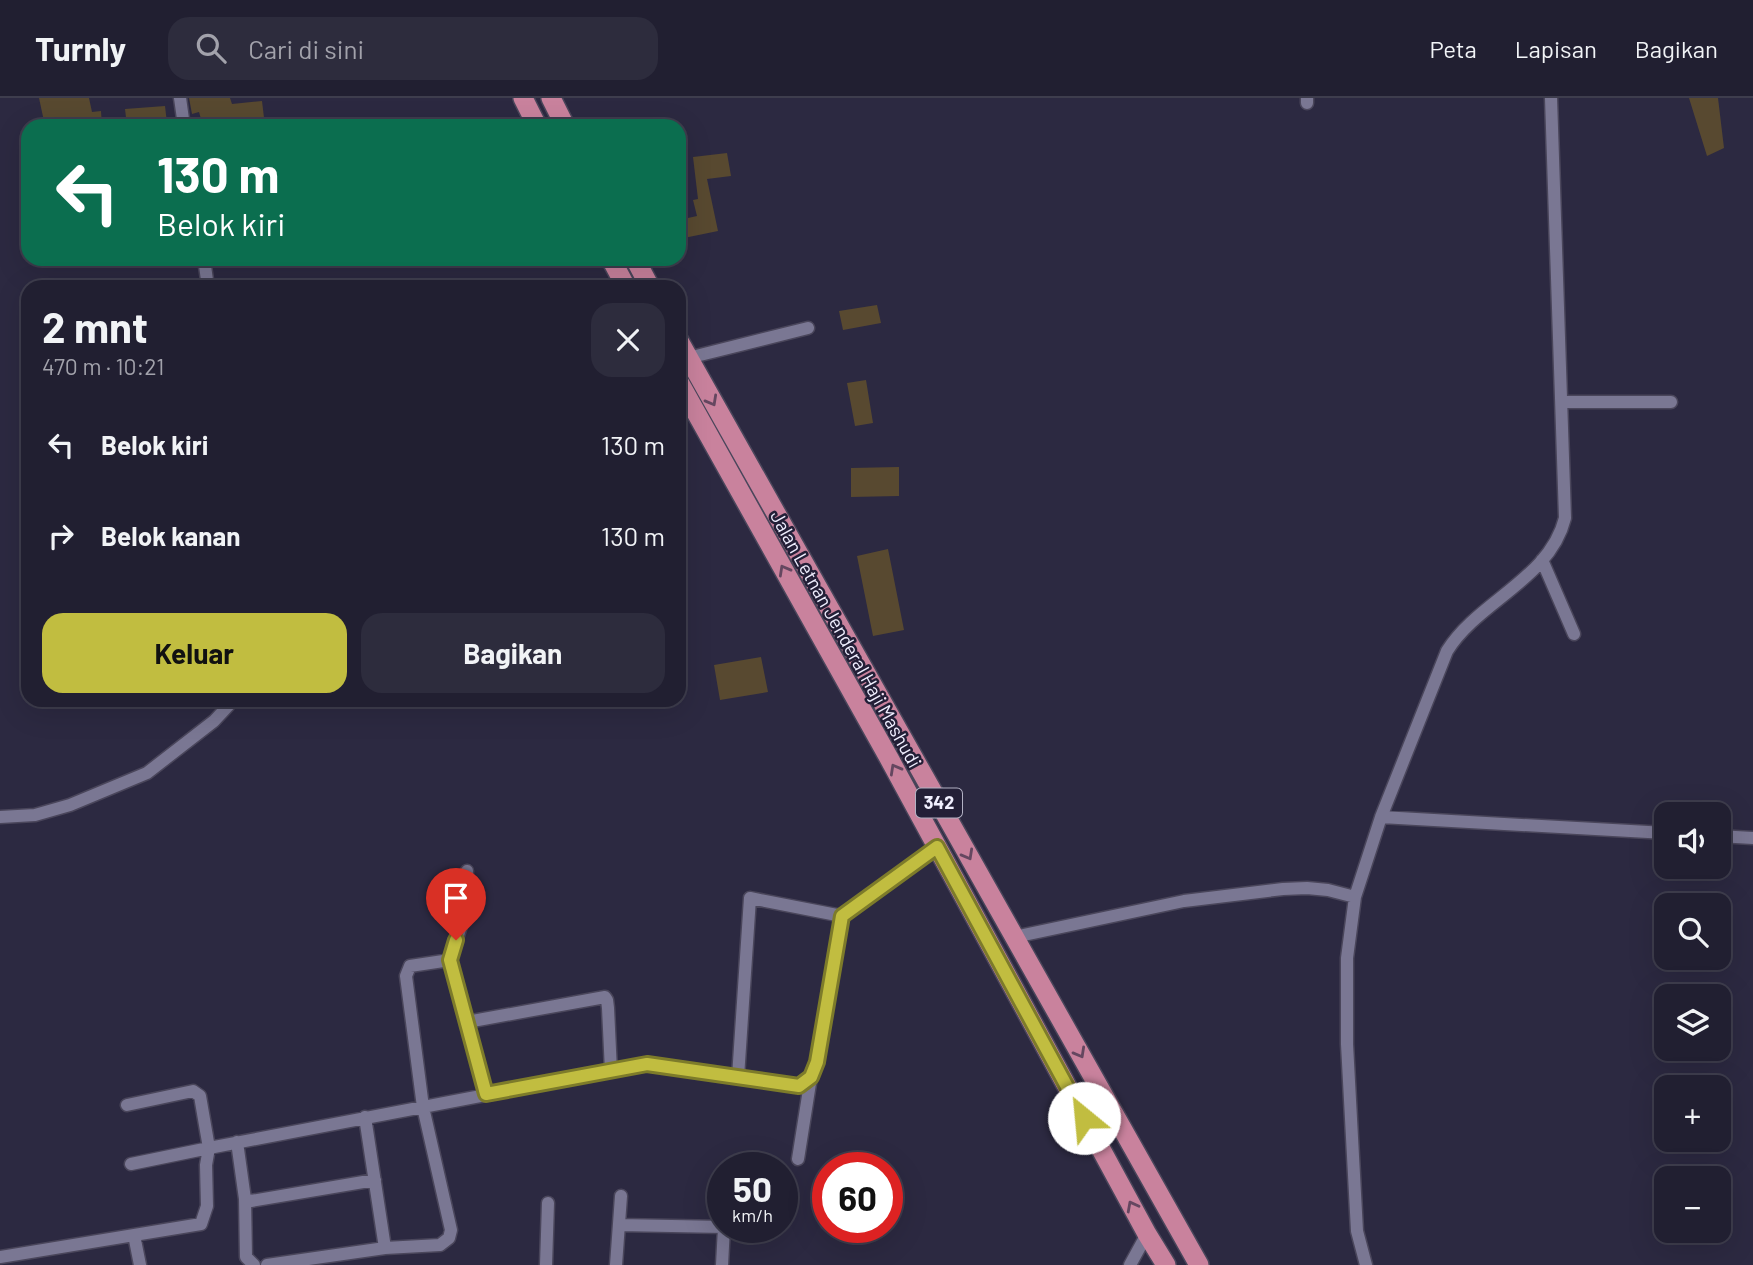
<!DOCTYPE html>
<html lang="id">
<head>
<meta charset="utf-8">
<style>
	body { margin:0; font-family:Barlow,sans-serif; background:#2d2c3d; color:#f1f3f6; height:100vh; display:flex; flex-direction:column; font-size:26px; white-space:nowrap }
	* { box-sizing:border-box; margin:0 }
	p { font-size:23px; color:#a2a2ab }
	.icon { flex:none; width:38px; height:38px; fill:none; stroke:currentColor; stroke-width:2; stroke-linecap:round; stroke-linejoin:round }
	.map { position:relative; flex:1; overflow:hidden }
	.panel { position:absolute; left:21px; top:182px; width:665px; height:427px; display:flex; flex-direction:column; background:#211f31; border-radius:21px; box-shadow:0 7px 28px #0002,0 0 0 2px #3e3d4d }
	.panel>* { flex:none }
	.guide { position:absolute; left:21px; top:21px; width:665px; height:147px; border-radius:21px; box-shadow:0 7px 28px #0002,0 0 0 2px #3e3d4d; background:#0b6e4f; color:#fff; overflow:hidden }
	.controls { position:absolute; left:1654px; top:704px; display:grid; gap:14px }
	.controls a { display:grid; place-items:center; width:77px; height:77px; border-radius:14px; background:#211f31; box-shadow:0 7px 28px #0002,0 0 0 2px #3e3d4d; font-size:35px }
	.speed { position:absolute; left:707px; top:1054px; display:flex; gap:14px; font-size:35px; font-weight:700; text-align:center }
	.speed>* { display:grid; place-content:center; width:91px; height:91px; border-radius:50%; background:#211f31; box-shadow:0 7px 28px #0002,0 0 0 2px #3e3d4d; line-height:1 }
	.speed small { font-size:18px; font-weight:400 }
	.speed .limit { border:10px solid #d22; background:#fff; color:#111 }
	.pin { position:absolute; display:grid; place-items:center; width:60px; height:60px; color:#fff; margin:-72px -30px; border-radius:50% 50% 50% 0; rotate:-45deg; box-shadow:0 0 7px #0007 }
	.pin .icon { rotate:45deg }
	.me { position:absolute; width:77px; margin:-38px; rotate:332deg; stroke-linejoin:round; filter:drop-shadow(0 0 5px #0008) }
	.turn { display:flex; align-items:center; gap:24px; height:147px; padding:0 21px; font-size:32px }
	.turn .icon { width:91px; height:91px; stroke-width:2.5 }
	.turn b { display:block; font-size:49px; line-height:60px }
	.round { display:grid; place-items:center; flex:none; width:74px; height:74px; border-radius:21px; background:#2d2c3d }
	.summary { display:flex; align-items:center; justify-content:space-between; height:119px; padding:0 21px }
	h1 { font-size:42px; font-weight:700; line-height:52px }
	.button { display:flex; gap:14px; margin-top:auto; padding:14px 21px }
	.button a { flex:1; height:80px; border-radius:21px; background:#c1bd40; color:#111; font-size:28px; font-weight:700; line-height:80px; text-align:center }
	.button a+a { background:#2d2c3d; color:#f1f3f6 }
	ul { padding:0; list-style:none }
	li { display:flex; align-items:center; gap:21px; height:91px; padding:0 21px }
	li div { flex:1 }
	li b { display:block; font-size:26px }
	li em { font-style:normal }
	header { display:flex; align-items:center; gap:42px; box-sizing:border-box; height:98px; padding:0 35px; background:#211f31; border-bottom:2px solid #3e3d4d }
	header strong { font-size:33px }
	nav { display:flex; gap:38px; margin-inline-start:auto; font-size:24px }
	.search { width:490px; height:63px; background:#2d2c3d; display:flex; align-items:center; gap:18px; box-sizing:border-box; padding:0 24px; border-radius:21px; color:#a2a2ab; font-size:26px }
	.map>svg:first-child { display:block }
	.building { fill:#584930 }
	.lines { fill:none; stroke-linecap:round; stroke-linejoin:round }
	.street-casing { stroke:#4a465b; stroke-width:15 }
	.primary-casing { stroke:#4a465b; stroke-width:22 }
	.street { stroke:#7a7793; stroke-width:12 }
	.primary { stroke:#c9829d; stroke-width:19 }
	.oneway { stroke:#654760 }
	.route-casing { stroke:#7d7b2a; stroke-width:18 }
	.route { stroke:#c1bd40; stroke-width:12 }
	.labels { text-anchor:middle; stroke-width:5; stroke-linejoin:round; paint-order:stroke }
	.shield { fill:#231f37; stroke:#b2b1c3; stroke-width:2 }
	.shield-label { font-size:18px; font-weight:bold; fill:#f0efff }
	.street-label { font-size:19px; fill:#f0efff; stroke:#231f37 }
</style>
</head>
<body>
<header>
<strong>Turnly</strong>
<div class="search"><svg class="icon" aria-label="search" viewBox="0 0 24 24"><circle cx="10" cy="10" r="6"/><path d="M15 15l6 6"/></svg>Cari di sini</div>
<nav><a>Peta</a><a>Lapisan</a><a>Bagikan</a></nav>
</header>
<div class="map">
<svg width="1753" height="1167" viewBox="0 0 1753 1167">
	<rect width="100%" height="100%" fill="#2c2941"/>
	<!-- building -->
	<path class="building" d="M39,0H89L92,14L101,13L102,28H45Z
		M189,0H230L232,6L262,3L265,28H237L236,21L211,28H203L199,14L192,16Z
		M1689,0H1718L1724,50L1707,58Z
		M165,8L167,25H165V28H127L125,11Z
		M727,55L731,78L707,81L718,133L679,141V122L697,118L693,102L698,101L693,59Z
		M877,207L881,225L843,232L839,213Z
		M866,282L873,325L855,328L847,285Z
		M899,369V398L851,399V370Z
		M888,451L904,532L873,538L857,458Z
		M761,559L768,594L720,602L714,567Z"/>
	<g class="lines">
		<!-- street casing -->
		<g class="street-casing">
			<path id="street" d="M180,0L184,28
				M1307,5V0
				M204,161L208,189
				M688,260L808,230
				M1562,304H1671
				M1542,462L1574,536
				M0,719L35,717L70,707L147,675L214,623L228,608L231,602
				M1381,719L1666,735
				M1718,738L1753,740
				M467,773L463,822L450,862L486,997
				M1014,839L1184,803L1283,791L1307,790L1328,792L1355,799
				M467,924L605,899L607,902L608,910L611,973
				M738,979L750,800L842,818
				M127,1007L193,993L200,998L209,1050L131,1066
				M365,1019L385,1150L440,1147L449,1140L451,1132L423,1009L406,878L410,868L450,862
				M237,1044L245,1101L251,1103L375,1082
				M798,1061L811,979
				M245,1101L246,1159L254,1167
				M619,1127L724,1129
				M134,1137L140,1167
				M0,1159L201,1126L207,1108L206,1067L209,1050L647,966L799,988L811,979L817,964L842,818L938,749
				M267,1167L385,1150
				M546,1167L548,1105
				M616,1167L621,1098
				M722,1167L724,1129
				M1130,1167L1147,1136
				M1366,1167L1357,1133L1347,946V860L1355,799L1381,719L1447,553C1478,503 1550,481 1565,420L1551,0"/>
		</g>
		<!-- primary casing -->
		<g class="primary-casing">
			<path id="primary" d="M523,0L537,28
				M551,0L565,28
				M611,161L626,189
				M635,161L650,189
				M679,243L1199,1167
				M679,284L890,662L1147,1136L1166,1167"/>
		</g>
		<!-- street -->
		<use href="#street" class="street"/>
		<!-- primary -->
		<use href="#primary" class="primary"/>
	</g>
	<!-- one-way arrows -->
	<defs><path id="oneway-chevron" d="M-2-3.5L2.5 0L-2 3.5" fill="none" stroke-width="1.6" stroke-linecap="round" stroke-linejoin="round" transform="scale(1.75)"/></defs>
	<g class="oneway">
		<use href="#oneway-chevron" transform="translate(712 303) rotate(61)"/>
		<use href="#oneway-chevron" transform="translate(784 472) rotate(-119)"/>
		<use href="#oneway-chevron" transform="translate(895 671) rotate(-119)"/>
		<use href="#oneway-chevron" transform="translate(968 757) rotate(61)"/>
		<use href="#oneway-chevron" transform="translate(1080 955) rotate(61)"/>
		<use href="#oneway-chevron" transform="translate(1132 1108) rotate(-118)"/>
	</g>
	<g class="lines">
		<!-- route casing -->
		<g class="route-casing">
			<path id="route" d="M456,842L450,862L486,996L647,966L799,988L811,979L817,964L842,818L937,749L1084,1020"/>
		</g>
		<!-- route -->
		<use href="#route" class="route"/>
	</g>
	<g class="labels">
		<!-- shield labels -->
		<rect class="shield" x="916" y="690.5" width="46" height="29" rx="5"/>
		<g class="shield-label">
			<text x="939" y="711">342</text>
		</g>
		<!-- street labels -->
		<g class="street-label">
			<text transform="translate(846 541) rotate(61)" y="7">Jalan Letnan Jenderal Haji Mashudi</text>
		</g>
	</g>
</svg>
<div class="controls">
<a><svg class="icon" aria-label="sound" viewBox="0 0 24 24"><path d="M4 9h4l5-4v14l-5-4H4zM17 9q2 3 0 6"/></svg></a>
<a><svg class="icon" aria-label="search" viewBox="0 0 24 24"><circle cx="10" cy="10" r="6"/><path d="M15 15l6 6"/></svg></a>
<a><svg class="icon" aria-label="layers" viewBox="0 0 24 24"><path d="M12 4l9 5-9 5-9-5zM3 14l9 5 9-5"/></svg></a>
<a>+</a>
<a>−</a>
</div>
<div class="speed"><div>50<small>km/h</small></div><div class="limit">60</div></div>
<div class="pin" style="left:456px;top:842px;background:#d93025"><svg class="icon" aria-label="arrive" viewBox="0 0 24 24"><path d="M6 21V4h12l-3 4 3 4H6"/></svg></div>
<svg class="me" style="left:1084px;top:1020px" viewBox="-20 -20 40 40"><circle r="19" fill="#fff"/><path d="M0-13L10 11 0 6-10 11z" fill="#c1bd40"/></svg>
<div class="guide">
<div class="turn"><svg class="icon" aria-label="left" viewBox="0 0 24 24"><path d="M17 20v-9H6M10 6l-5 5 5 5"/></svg><div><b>130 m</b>Belok kiri</div></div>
</div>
<section class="panel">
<div class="summary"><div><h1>2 mnt</h1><p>470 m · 10:21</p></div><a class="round"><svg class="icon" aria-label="close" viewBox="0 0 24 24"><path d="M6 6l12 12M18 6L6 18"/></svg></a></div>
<ul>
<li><svg class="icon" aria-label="left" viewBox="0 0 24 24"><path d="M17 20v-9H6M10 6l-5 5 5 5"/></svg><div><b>Belok kiri</b></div><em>130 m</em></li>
<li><svg class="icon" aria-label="right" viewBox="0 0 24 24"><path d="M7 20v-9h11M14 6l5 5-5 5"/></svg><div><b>Belok kanan</b></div><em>130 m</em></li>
</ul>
<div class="button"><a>Keluar</a><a>Bagikan</a></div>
</section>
</div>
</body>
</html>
